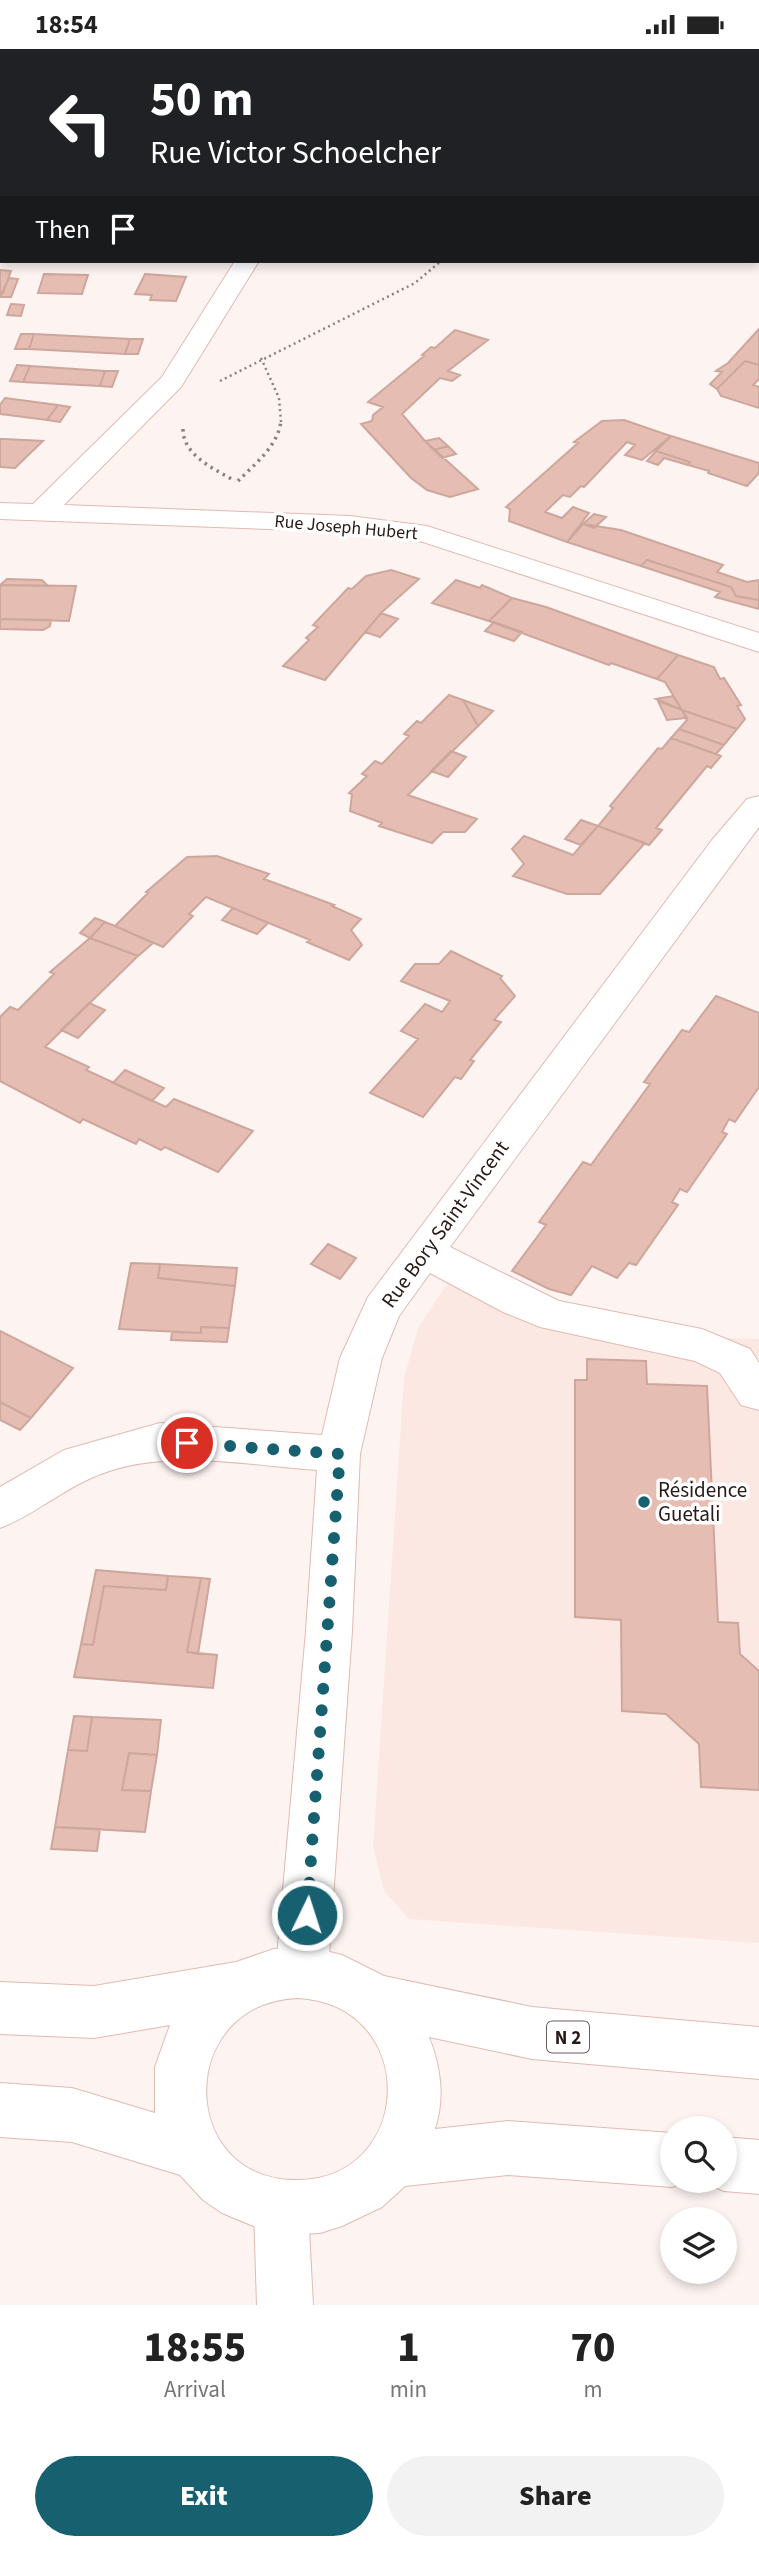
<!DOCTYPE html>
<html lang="en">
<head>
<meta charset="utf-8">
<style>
	body { margin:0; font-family:"Source Sans 3",sans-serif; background:#f2f2f2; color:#222; height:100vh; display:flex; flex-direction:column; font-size:26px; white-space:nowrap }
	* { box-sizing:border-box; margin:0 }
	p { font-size:23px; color:#767676 }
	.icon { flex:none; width:38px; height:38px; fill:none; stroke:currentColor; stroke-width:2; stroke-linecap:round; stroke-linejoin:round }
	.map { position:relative; height:2256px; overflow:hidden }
	.side { display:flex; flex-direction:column; background:#fff; flex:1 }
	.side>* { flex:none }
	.banner { position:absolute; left:0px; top:0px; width:760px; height:214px; box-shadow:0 4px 10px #0003; background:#202124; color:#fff; overflow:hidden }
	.buttons { position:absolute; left:660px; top:2067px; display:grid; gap:14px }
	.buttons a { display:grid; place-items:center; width:77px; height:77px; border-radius:50%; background:#fff; box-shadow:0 4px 10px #0003; font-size:35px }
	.pin { position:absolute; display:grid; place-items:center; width:60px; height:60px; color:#fff; margin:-30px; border:4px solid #fff; border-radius:50%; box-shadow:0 2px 7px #0007 }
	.me { position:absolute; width:77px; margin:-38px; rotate:4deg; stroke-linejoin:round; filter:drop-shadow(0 0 5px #0008) }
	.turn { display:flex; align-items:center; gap:24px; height:147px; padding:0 35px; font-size:32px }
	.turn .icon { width:91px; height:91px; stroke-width:2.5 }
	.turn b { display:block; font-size:49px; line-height:60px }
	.then { display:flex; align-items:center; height:66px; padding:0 35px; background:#0003; gap:14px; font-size:26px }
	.eta { display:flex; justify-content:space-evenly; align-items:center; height:119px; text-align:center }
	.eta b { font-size:42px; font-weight:800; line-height:49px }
	.primary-button { display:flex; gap:14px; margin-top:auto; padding:14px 35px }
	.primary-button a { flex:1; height:80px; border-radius:42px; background:#17606f; color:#fff; font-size:28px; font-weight:800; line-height:80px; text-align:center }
	.primary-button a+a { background:#f2f2f2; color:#222 }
	.status { display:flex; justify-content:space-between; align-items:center; height:49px; padding:0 35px; background:#fff; direction:ltr }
	.status svg { height:19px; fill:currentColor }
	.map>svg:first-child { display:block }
	.built { fill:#fce8e2 }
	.building { fill:#e6bdb3; stroke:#cda69c; stroke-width:2 }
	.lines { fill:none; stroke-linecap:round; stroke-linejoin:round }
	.minor-casing { stroke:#e2bab0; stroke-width:2 }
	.major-casing { stroke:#e2bab0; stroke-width:2 }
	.path-far1 { stroke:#8d817e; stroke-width:2.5; stroke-dasharray:2 3.5; stroke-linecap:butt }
	.path { stroke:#8d817e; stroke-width:3.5; stroke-dasharray:2.5 4.5; stroke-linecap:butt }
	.minor { fill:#fff; fill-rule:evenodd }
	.major { fill:#fff; fill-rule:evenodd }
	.route { stroke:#17606f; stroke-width:12; stroke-dasharray:0 21.6 }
	.poi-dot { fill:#17606f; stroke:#fff; stroke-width:2.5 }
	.labels { text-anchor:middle; stroke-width:7; stroke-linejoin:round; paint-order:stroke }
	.far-street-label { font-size:18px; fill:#281a16; stroke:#fff }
	.shield { fill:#fff; stroke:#685f5c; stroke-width:2 }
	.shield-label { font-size:19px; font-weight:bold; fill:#281a16 }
	.street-label { font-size:21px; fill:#281a16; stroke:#fff }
	.poi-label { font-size:21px; fill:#281a16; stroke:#fff; text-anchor:start }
</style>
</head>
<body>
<div class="status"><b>18:54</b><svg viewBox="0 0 49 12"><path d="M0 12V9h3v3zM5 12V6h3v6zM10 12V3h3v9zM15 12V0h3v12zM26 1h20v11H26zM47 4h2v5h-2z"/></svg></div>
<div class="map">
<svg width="759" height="2256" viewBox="0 0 759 2256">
	<rect width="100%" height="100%" fill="#fdf4f2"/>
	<!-- built -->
	<path class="built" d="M461,1213L542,1252L726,1289L759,1290V1894L409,1870L384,1842L373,1798L404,1329L418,1279Z"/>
	<!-- building -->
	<path class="building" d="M0,221L11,222L3,244H0Z
		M44,225L88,226L82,245L38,244Z
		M145,225L186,228L176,252L150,251L152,246L135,245Z
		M9,229L18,230L11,248H0Z
		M11,255L24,256L21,267L7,266Z
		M759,280V316L745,312L717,340L710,335L722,323L716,322L728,314Z
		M455,281L488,291L448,322L460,326L452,332L440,329L402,365L425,392L478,440L450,448L427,441L411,429L361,375L372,372L373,366L383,358L368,353L424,307L422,306L431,298L435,299Z
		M21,285H34L29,300H15Z
		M34,285L130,290L125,305L29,300Z
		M130,290H143L138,305H125Z
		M745,312L759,316V330L753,336L759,338V359L721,347L717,340Z
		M17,316L30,317L23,333L10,332Z
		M30,317L105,322L100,337L23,333Z
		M105,322H118L112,338L100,337Z
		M5,349L58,356L47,371L0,365V356Z
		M58,356L70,358L60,373L47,371Z
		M624,371L671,387L642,411L625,406L635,396L627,393L584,438L581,437L570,448L563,446L545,463L562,469L573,458L589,464L567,493L509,472L510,460L506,458L578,394L574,393L602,372Z
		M671,387L759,414V424L747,437L708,424L709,422L688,416L690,413L656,402Z
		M439,389L448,397L434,401L425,392Z
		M0,390H4L43,392L15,419L0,418Z
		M448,397L456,405L442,409L434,401Z
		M656,402L690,413L688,416L664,409L658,416L647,412Z
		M594,465L606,468L594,479L583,475Z
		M583,475L621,481L723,516L717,523L747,533L759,531V551L736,547L731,538L647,511L641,517L567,493Z
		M647,511L731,538L736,547L759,551V560L715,548L720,543L641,517Z
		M391,521L419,530L381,564L325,631L283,617L309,591L306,589L318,578L313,576L348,539L352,540L366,527Z
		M7,530L42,531L48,537L0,536Z
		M456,531L480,539L482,536L512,549L489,572L432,554Z
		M0,536L76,537L69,572L0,570Z
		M512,549L546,558L678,606L657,630L611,614L609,616L489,572Z
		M381,564L398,570L380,588L365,583Z
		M0,570L51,571L50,577L43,581L0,580Z
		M494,573L522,583L514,592L485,582Z
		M678,606L714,618L720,630L724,629L741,656L737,657L745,670L737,680L682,661L665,633L657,630Z
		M449,646L463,651L478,677L408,746L477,770L465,783H443L432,794L379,777L382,774L350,762L352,745L349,744L367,727L362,725L375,712L382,715L409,687L404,685L417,672L421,674Z
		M673,647L682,661L656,650Z
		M463,651L493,662L478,677Z
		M658,652L682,661L687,669L667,671Z
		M682,661L737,680L724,696L679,680L687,671Z
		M679,680L724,696L716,705L671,689Z
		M671,689L721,707L711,719L707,717L656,779L662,781L649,796L598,777L613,759L610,757L658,699L662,700Z
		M451,702L466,708L448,728L431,722Z
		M581,771L598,777L581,796L565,790Z
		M598,777L645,794L600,845H567L513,827L524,815L512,800L524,787L573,806Z
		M217,807L269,825L264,830L334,856L332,857L361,870L351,881L362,896L349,911L307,893L310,891L206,848L189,865L193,867L163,898L115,877L148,844L146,843L187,808Z
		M233,859L268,874L257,885L222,871Z
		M95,869L105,873L90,889L80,884Z
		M105,873L115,877L153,894L138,907L90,889Z
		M90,889L138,907L45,998L89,1018L86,1021L166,1058L174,1050L253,1082L218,1123L165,1098L161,1101L139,1090L136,1095L83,1070L80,1074L0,1032V968L10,958L18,961L54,925L50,923Z
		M451,902L502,927L500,929L515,947L494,971L501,973L470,1011L474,1012L461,1030L455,1028L423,1068L370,1044L418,990L401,982L425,955L442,963L450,952L401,932L415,915H439Z
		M716,947L759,964V1038L735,1073L729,1070L722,1083L727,1085L687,1143L680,1140L672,1153L678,1156L636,1216L629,1214L617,1229L592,1217L571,1246L549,1240L512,1222L546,1176L539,1173L583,1113L591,1116L650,1035L644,1033L682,981L689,983Z
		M89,954L105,961L78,989L61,981Z
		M125,1021L164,1039L152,1052L113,1034Z
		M328,1195L356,1209L340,1230L311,1215Z
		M131,1214L160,1215L158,1229L235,1237L229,1279L201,1278V1284L119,1280Z
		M160,1215L237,1219L235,1237L158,1229Z
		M201,1278L229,1279L227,1293L171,1291L172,1283L201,1284Z
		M0,1282L73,1319L31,1369L0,1353Z
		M587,1310L646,1312L647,1335L707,1337L718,1573L738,1574L740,1605L759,1622V1741L701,1738L699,1695L666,1665L622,1662L621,1571L575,1568V1331H587Z
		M0,1353L31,1369L20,1381L0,1371Z
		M96,1521L168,1527L166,1541L104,1537L93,1596L81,1595Z
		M168,1527L201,1529L187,1603L217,1606L213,1639L74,1628L81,1595L93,1596L104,1537L166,1541Z
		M201,1529L210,1530L198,1605L187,1603Z
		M74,1667L92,1668L87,1702L68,1701Z
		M92,1668L161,1671L157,1706L129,1704L122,1741L151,1742L145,1783L55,1778L68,1701L87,1702Z
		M129,1704L157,1706L151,1742L122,1741Z
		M55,1778L100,1780L97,1802L51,1800Z"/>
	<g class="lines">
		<!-- minor casing -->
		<g class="minor-casing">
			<path id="minor" d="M415,0H436L414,2Z
				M502,0H528L529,2H503Z
				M758,53H759V65H758Z
				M235,212H259L181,338L64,456L350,467L427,477L759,584V603L423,493L350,483L0,470V454L33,455L162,328Z
				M759,747V778L450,1198L559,1252L702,1280L750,1300L759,1314V1361L741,1356L720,1324L695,1312L540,1278L503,1263L430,1224L399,1267L382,1309L360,1405L352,1582L328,1920L320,1938L302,1946L284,1938L276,1920L306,1582L317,1421C243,1416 159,1397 89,1430C58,1444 32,1467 0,1479V1438L64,1401L160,1374L322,1386L340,1309L368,1248L712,791L747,750Z
				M281,2134L300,2142L308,2161L313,2256H257L254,2161L262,2142Z"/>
		</g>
		<!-- major casing -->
		<g class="major-casing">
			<path id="major" d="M309,1898L342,1906L384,1927L532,1958L759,1978V2030L532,2010L429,1988C441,2018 445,2049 435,2080L508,2072L672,2084V2132H688L672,2138L508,2126L405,2137L382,2158L342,2177L320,2184L285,2186L263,2181L222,2164L203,2151L180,2126L72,2093L0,2088V2034L72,2039L155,2064V2018L170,1976L94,1989L0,1985V1933L94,1937L236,1913L274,1900ZM297,1949C422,1955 415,2134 294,2131C177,2129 176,1955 297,1949Z
				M724,2088L759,2091V2145L724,2142L705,2134L704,2132H724Z"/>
		</g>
		<!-- path-far1 -->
		<path class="path-far1" d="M682,2L684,0
			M261,309L279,349L281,373
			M220,332L415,234L441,212"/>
		<!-- path -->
		<path class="path" d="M183,380C183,407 215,420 235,432
			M238,432C255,415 279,396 281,371"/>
		<!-- minor -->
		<use href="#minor" class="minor"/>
		<!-- major -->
		<use href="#major" class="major"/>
	</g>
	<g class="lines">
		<!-- route -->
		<path class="route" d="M187,1394L340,1405L307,1866"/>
	</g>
	<!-- markers -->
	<circle class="poi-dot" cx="644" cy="1453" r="7"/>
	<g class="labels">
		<!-- far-street labels -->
		<g class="far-street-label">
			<text transform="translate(346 478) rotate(5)" y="6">Rue Joseph Hubert</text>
		</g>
		<!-- shield labels -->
		<rect class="shield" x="547" y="1972.5" width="42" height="31" rx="5"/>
		<g class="shield-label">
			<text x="568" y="1995">N 2</text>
		</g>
		<!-- street labels -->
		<g class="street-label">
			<text transform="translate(445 1175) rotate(-54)" y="7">Rue Bory Saint-Vincent</text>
		</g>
		<!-- poi labels -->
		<g class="poi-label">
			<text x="658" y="1448">Résidence<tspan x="658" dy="24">Guetali</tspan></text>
		</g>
	</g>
</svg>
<div class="buttons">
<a><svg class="icon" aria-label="search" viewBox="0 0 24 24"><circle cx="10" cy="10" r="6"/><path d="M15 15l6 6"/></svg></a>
<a><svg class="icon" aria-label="layers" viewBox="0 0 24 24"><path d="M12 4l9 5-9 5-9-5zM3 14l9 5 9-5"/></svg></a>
</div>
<div class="pin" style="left:187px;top:1394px;background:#d93025"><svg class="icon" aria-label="arrive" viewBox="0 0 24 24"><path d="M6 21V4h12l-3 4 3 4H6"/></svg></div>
<svg class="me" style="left:307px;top:1866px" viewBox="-20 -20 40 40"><circle r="17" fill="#17606f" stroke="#fff" stroke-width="3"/><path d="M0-11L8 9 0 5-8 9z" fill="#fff"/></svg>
<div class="banner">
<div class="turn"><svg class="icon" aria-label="left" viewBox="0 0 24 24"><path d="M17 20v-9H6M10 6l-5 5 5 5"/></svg><div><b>50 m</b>Rue Victor Schoelcher</div></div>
<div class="then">Then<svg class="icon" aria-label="arrive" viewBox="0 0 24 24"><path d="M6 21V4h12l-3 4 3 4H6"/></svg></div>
</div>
</div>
<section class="side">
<div class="eta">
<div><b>18:55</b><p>Arrival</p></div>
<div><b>1</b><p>min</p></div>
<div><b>70</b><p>m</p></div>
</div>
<div class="primary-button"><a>Exit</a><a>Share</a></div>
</section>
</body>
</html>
